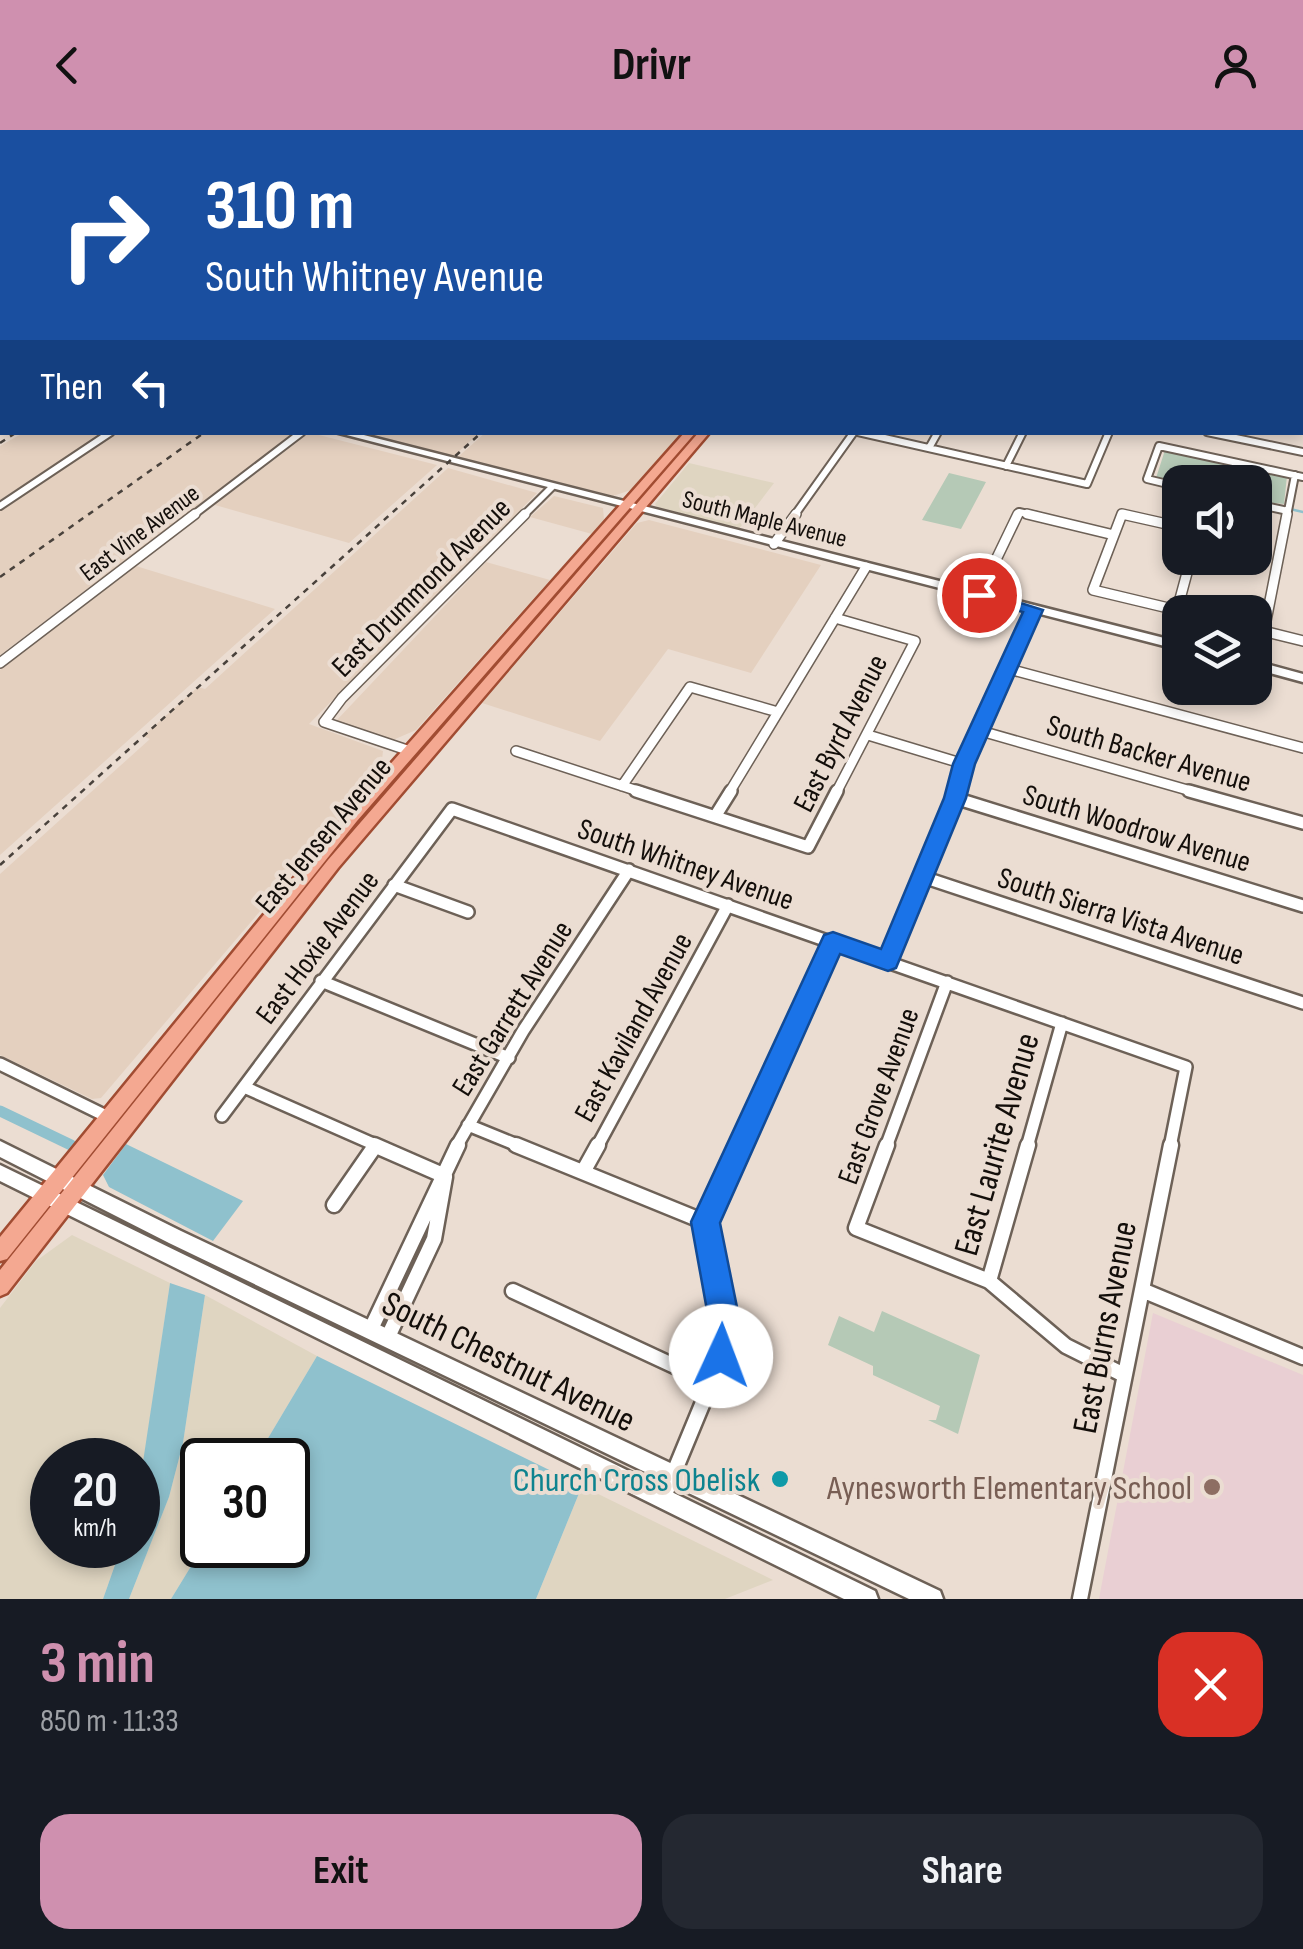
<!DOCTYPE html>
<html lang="en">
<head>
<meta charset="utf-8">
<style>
	body { margin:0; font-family:"Sofia Sans Condensed",sans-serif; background:#242831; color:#f1f3f6; height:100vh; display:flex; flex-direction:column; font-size:38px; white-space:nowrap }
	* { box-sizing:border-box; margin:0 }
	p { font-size:32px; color:#9ea1a6 }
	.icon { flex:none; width:55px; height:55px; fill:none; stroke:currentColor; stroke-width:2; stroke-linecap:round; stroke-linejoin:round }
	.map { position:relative; height:1469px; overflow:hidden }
	.drawer { display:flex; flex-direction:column; background:#171b24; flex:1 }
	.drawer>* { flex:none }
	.banner { position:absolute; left:0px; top:0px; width:1305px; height:305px; box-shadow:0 5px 15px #0003; background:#1a4fa0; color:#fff; overflow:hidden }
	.tools { position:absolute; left:1162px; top:335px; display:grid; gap:20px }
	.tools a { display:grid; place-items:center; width:110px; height:110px; border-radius:20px; background:#171b24; box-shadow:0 5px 15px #0003; font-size:50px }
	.speed { position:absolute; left:30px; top:1308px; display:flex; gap:20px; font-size:50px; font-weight:700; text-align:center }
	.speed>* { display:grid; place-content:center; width:130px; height:130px; border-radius:50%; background:#171b24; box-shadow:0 5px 15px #0003; line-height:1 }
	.speed small { font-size:25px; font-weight:400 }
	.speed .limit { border:5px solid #111; border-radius:15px; background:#fff; color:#111 }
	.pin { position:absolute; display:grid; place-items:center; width:85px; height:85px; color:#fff; margin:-42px; border:5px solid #fff; border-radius:50%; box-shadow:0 2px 10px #0007 }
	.me { position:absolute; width:110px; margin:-55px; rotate:2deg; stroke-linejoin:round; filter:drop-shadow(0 0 8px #0008) }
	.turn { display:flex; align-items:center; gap:35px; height:210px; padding:0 40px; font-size:45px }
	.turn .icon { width:130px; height:130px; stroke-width:2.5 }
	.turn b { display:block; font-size:70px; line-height:85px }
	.then { display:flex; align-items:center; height:95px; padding:0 40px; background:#0003; gap:20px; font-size:38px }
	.round { display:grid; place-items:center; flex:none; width:105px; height:105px; border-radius:30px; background:#242831 }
	.head { display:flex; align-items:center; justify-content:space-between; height:170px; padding:0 40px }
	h1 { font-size:60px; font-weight:700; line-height:75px; color:#cf90af }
	.button { display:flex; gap:20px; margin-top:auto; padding:20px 40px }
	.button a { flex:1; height:115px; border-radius:30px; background:#cf90af; color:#111; font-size:40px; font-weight:700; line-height:115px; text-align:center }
	.button a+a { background:#242831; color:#f1f3f6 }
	header { display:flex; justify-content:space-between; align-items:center; height:130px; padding:0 40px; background:#cf90af; color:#111; font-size:45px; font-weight:700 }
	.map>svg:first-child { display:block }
	.commercial { fill:#dfd5c1 }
	.built { fill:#e4d0bf }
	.education { fill:#e9cfd3 }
	.green { fill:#b5c9b6 }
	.water { fill:#8fc1cd }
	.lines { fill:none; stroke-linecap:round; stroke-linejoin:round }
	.stream { stroke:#8fc1cd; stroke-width:2.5 }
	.canal { stroke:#8fc1cd; stroke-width:11 }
	.street-far4-casing { stroke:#6d6157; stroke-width:8 }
	.street-far3-casing { stroke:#6d6157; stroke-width:10 }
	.street-far2-casing { stroke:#6d6157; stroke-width:12 }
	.street-far1-casing { stroke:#6d6157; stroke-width:16 }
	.street-casing { stroke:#6d6157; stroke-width:19 }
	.secondary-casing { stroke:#6d6157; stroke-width:5 }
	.primary-casing { stroke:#a14c32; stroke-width:5 }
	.street-far4 { stroke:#fff; stroke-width:5 }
	.street-far3 { stroke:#fff; stroke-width:6 }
	.street-far2 { stroke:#fff; stroke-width:9 }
	.street-far1 { stroke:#fff; stroke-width:11 }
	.street { stroke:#fff; stroke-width:14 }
	.secondary { fill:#fff; fill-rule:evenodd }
	.primary { fill:#f4a891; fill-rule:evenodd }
	.rail { stroke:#49423c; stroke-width:2.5; stroke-dasharray:6 6; stroke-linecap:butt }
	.route { fill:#1a73e8; stroke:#114b97; stroke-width:2.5 }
	.culture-dot { fill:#0f9aa8; stroke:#ebddd2; stroke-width:4 }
	.education-dot { fill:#8d6e63; stroke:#ebddd2; stroke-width:4 }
	.labels { text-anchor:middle; stroke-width:8; stroke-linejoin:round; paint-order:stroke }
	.far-street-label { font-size:25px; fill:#130e0a; stroke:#ebddd2 }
	.street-label { font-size:30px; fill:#130e0a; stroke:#ebddd2 }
	.near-street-label { font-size:35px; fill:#130e0a; stroke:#ebddd2 }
	.near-culture-label { font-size:35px; fill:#0d838f; stroke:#ebddd2; text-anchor:end }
	.near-education-label { font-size:35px; fill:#785e54; stroke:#ebddd2; text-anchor:end }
</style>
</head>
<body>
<header><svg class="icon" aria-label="back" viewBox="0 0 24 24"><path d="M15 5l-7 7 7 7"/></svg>Drivr<svg class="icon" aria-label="person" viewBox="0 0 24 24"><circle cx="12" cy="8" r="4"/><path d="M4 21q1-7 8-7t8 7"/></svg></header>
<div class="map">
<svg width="1303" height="1469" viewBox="0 0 1303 1469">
	<rect width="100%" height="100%" fill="#ebddd2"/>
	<!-- commercial -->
	<path class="commercial" d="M689,333L774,353L739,399L657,377L655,374Z
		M72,1105L170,1153L140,1356L138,1365V1330H52V1415H122L103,1469H0V1178L36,1131Z
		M205,1165L317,1226L255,1330H202L204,1415L171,1469H129L169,1367L183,1313Z
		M582,1356L773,1450L725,1469H536Z"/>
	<!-- built -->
	<path class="built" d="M155,0H694L127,2Z
		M119,302L294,303L0,525V381Z
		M23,303V302L103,303L0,370V316Z
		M309,303H311L437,335L349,413L215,375Z
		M363,303L479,302V303L454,326Z
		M485,303V302L682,303L631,360L613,366L458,327Z
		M448,338L537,363L309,594L383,621L381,639L101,968L92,969L0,925V744L150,609L143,606L198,557L205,559Z
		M554,366L603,378L604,390L592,404L530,387Z
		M649,390L821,435L751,543L668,519L600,611L482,573L637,393Z
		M486,432L550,450L416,600L393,610L336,591Z
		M136,436L275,479L0,725V540Z"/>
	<!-- education -->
	<path class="education" d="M1153,1183L1303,1245V1469H1099Z"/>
	<!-- green -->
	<path class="green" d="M1165,320L1287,346L1284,374L1255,371V352L1180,354L1156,348Z
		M949,343L986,352L961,399L922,390Z
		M882,1181L980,1225L958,1304L928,1290H936L940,1276L873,1245V1236L828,1215L839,1186L874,1202Z"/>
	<!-- water -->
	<path class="water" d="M126,1014L243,1071L213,1111L109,1057L103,1045Z
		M170,1153L205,1165L183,1313L169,1367L129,1469H103L122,1415H138V1365Z
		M317,1226L582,1356L536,1469H171L204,1415H288V1330H255Z"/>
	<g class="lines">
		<!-- stream -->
		<path class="stream" d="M1290,379L1303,382"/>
		<!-- canal -->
		<path class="canal" d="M0,981L71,1015"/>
		<!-- street-far4 casing -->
		<g class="street-far4-casing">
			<path id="street-far4" d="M806,0L823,2
				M1105,0L1122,2
				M13,2L40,0
				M697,2L701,0"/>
		</g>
		<!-- street-far3 casing -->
		<g class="street-far3-casing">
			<path id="street-far3" d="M858,302L1087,354L1109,302
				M1207,302L1303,322
				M929,318L938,302
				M1006,336L1023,302
				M1180,357L1147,349L1159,316L1303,347
				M1255,374L1288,381
				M0,376L111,302
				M192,386L302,302
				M523,386L552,357
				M794,386L854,302
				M1017,386L1019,382L1037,386
				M1121,386H1133
				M1287,386L1295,345"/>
		</g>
		<!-- street-far2 casing -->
		<g class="street-far2-casing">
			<path id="street-far2" d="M1027,384L1114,405
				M1180,397L1122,384L1093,460L1185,482
				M774,414L796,384
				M979,465L1018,384
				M1177,480L1191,428
				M835,488L915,511L836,663
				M1255,499L1303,511
				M1264,501L1287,384
				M0,533L195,384
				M1009,539L1303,618
				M981,601L1198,663
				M868,605L964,634
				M410,621L324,592L342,568L525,384
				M516,621L644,663
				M622,656L690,557L778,582
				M729,663L866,437
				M956,663L964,634L1034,480"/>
		</g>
		<!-- street-far1 casing -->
		<g class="street-far1-casing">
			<path id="street-far1" d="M636,661L808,717L837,661
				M1189,661L1303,693
				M955,668L1303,776
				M716,685L731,661
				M923,747L1303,873
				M394,755L468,782
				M888,831L957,661
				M321,851L509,928
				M0,934L108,987
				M244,957L380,1017
				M222,986L452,679L1186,937L1170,1017
				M468,995L522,1017
				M456,1017L523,901L629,740
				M597,1017L728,775
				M739,1017L833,812
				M886,1017L947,852
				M1027,1017L1062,893"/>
		</g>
		<!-- street casing -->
		<g class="street-casing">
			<path id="street" d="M374,1015L445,1046
				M516,1015L705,1092
				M887,1015L856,1098L989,1151L1066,1216L1124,1245
				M583,1042L598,1015
				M334,1075L375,1016
				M989,1151L1028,1015
				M1142,1160L1303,1227
				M513,1161L711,1253
				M370,1201L458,1015
				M387,1209L434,1109L445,1047
				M663,1369L711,1253L726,1197L705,1092L740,1015
				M1080,1469L1171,1015"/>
		</g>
		<!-- secondary casing -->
		<g class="secondary-casing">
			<path id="secondary" d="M1302,168H1303V172H1302Z
				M0,213L2,214V218L0,219Z
				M335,302H352L1180,512V520Z
				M1255,531L1303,544V552L1255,539Z
				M0,1011L181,1101L940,1461L943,1469H909L169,1113L0,1027Z
				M0,1035L875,1461L878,1469H844L0,1051Z"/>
		</g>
		<!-- primary casing -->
		<g class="primary-casing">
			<path id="primary" d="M0,5H2V9H0Z
				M685,302H696L357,691L7,1129L0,1131V1107L347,683Z
				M699,302H710L338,738L7,1163L0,1166V1140L328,730Z"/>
		</g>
		<!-- street-far4 -->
		<use href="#street-far4" class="street-far4"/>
		<!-- street-far3 -->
		<use href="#street-far3" class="street-far3"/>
		<!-- street-far2 -->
		<use href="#street-far2" class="street-far2"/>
		<!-- street-far1 -->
		<use href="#street-far1" class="street-far1"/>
		<!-- street -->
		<use href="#street" class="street"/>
		<!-- secondary -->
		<use href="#secondary" class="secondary"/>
		<!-- primary -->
		<use href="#primary" class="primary"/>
		<!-- rail -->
		<path class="rail" d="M92,2L119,0
			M501,2L518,0
			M0,313L17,302
			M0,447L205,302
			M0,735L482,302"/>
	</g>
	<!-- route -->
	<path class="route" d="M979,460L1043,480L975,634L966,668L896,838L888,841L840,824L720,1093L741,1197L732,1238L721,1242L710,1238L705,1226L710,1197L691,1092L824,805L833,802L881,819L944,668L953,634L1023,482L973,469L970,465Z"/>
	<!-- markers -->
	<circle class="culture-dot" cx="780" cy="1349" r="10"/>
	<circle class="education-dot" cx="1212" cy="1357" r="10"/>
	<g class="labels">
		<!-- far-street labels -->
		<g class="far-street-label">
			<text transform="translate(765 388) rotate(14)" y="9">South Maple Avenue</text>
			<text transform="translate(139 402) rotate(-37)" y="9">East Vine Avenue</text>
		</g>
		<!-- street labels -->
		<g class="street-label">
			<text transform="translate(421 457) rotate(-45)" y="10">East Drummond Avenue</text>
			<text transform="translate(840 603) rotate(-63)" y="10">East Byrd Avenue</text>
			<text transform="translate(1149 623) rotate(16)" y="10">South Backer Avenue</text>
			<text transform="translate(1137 698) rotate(17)" y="10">South Woodrow Avenue</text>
			<text transform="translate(323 705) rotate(-50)" y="10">East Jensen Avenue</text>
			<text transform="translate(686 734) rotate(19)" y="10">South Whitney Avenue</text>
			<text transform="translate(1121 786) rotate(18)" y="10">South Sierra Vista Avenue</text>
			<text transform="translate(317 817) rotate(-53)" y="10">East Hoxie Avenue</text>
			<text transform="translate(512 878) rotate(-58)" y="10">East Garrett Avenue</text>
			<text transform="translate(633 897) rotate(-61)" y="10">East Kaviland Avenue</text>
			<text transform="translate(878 966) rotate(-70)" y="10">East Grove Avenue</text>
		</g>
		<!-- near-street labels -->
		<g class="near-street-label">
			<text transform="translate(996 1014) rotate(-74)" y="12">East Laurite Avenue</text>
			<text transform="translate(1104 1197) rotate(-79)" y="12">East Burns Avenue</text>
			<text transform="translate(509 1231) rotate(26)" y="12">South Chestnut Avenue</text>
		</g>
		<!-- near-culture labels -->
		<g class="near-culture-label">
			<text x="760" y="1361">Church Cross Obelisk</text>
		</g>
		<!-- near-education labels -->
		<g class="near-education-label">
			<text x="1192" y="1369">Aynesworth Elementary School</text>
		</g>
	</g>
</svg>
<div class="tools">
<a><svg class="icon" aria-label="sound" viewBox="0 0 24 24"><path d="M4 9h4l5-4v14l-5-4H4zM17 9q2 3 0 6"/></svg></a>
<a><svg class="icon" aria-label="layers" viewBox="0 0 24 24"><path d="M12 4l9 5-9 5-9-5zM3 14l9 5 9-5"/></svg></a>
</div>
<div class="speed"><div>20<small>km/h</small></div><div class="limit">30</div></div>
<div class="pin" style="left:979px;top:465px;background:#d93025"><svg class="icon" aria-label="arrive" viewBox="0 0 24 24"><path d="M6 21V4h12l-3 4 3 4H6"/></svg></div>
<svg class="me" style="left:721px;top:1226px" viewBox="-20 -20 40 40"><circle r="19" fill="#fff"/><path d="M0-13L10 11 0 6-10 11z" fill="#1a73e8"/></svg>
<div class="banner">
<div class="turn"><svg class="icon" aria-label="right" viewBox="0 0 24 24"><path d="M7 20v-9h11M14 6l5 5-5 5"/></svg><div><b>310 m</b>South Whitney Avenue</div></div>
<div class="then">Then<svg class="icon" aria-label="left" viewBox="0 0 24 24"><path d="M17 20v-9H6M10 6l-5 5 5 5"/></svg></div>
</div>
</div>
<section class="drawer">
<div class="head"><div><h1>3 min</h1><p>850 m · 11:33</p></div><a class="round" style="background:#d93025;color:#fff"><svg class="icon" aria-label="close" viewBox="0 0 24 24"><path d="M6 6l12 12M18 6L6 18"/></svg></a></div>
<div class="button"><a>Exit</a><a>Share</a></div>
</section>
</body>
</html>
